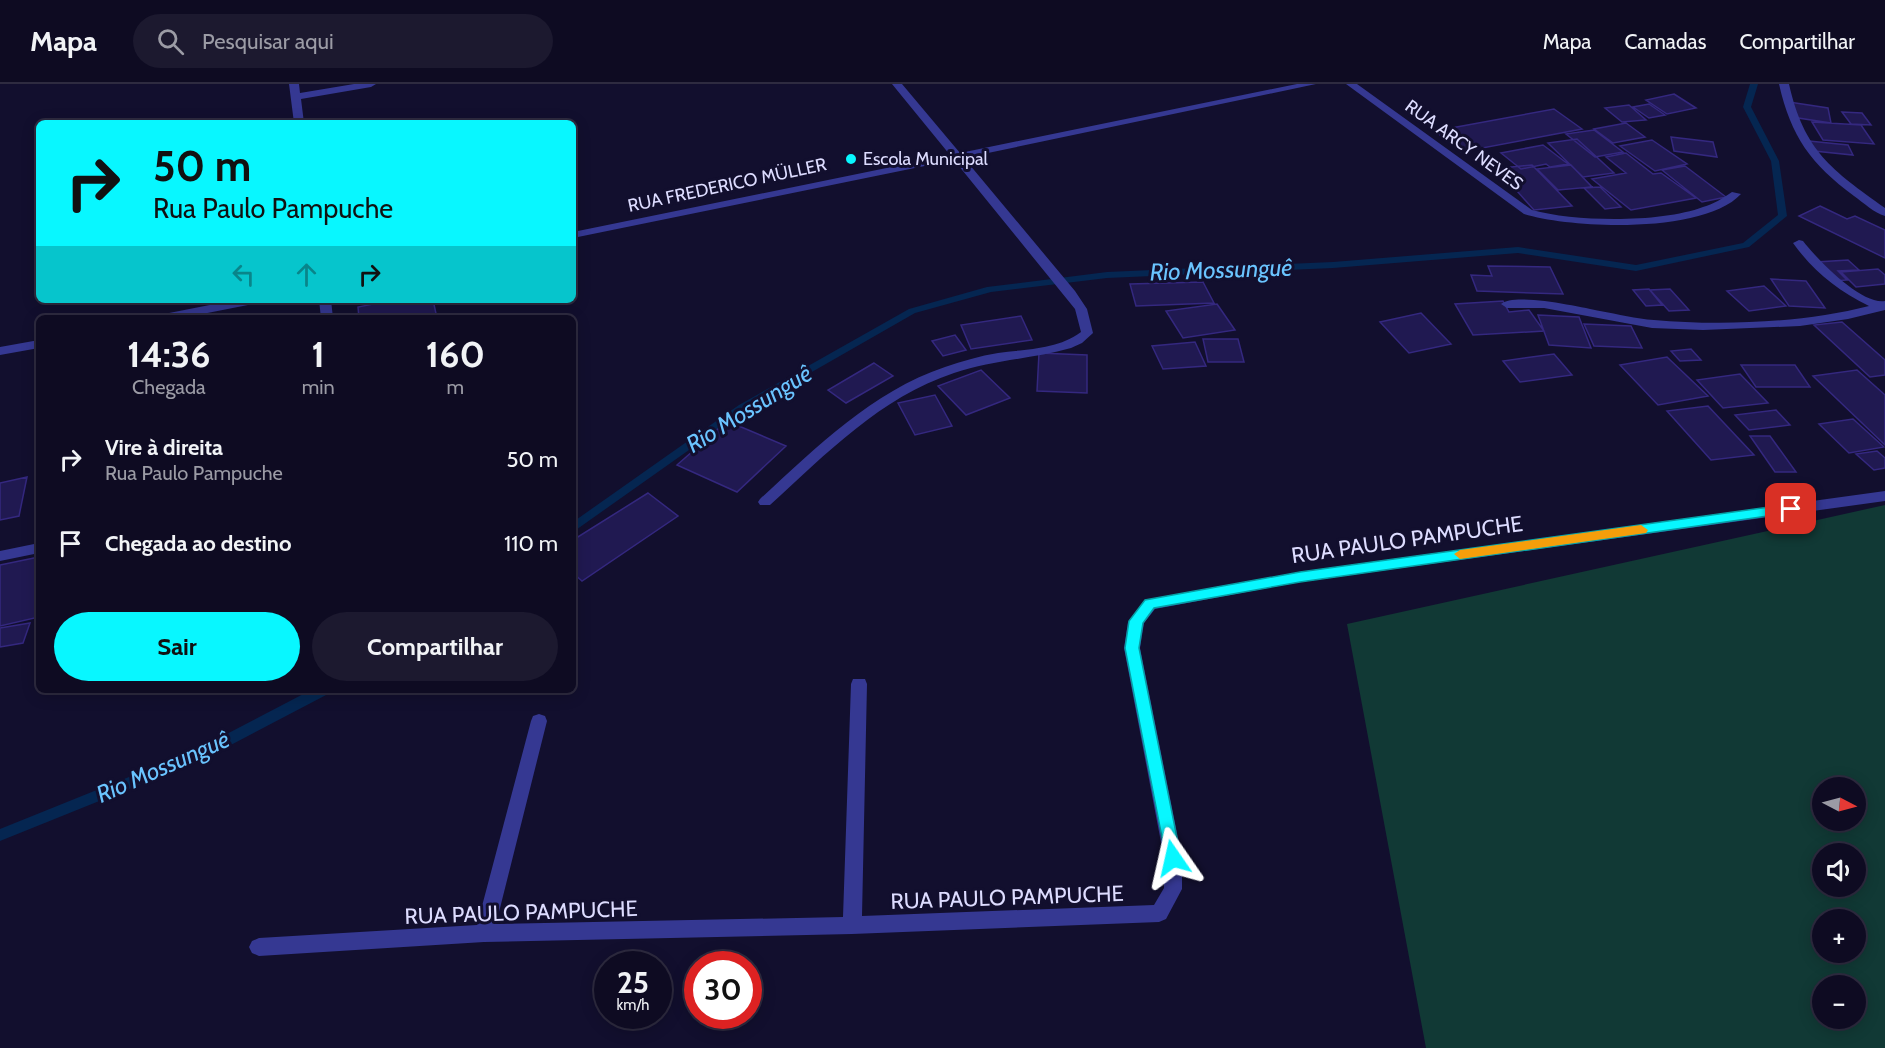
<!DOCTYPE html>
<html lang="pt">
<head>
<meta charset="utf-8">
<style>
	body { margin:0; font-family:Cabin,sans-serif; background:#1c192f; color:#f1f3f6; height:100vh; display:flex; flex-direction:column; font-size:22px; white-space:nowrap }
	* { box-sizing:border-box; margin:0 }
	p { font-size:20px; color:#9b9ba5 }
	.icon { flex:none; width:33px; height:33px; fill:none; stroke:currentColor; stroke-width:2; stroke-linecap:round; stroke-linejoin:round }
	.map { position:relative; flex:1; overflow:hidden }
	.drawer { position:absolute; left:36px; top:231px; width:540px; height:378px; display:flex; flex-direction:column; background:#0e0b22; border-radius:9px; box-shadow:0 3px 15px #0003,0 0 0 2px #2e2b40 }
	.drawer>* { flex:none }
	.hud { position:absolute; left:36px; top:36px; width:540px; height:183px; border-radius:9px; box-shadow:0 3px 15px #0003,0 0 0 2px #2e2b40; background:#08f7ff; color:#111; overflow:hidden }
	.needle { width:39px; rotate:96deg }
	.buttons { position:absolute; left:1812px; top:693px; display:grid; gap:12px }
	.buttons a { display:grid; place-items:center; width:54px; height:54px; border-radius:50%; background:#0e0b22; box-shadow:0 3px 15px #0003,0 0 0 2px #2e2b40; font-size:30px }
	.speed { position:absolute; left:594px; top:867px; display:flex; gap:12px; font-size:30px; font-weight:700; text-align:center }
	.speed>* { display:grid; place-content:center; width:78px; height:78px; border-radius:50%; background:#0e0b22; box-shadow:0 3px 15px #0003,0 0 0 2px #2e2b40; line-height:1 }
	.speed small { font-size:15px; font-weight:400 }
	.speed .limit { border:9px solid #d22; background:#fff; color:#111 }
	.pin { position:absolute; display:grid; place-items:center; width:51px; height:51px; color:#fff; margin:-26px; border-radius:12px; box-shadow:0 3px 9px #0006 }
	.me { position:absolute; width:66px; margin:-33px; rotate:349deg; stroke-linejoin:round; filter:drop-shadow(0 0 4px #0008) }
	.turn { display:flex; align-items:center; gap:21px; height:126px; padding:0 18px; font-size:27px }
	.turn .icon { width:78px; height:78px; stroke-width:2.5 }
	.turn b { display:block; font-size:42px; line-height:51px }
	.lanes { display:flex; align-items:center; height:57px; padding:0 18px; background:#0003; justify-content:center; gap:30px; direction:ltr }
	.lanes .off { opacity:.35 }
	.eta { display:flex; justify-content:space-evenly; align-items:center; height:102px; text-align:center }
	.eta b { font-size:36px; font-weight:800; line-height:42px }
	.cta { display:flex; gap:12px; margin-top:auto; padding:12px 18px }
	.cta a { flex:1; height:69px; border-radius:36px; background:#08f7ff; color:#111; font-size:24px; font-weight:800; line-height:69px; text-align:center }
	.cta a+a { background:#1c192f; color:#f1f3f6 }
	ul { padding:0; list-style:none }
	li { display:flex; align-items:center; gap:18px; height:84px; padding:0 18px }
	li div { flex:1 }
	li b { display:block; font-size:22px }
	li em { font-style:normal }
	header { display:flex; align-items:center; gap:36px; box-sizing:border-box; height:84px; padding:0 30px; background:#0e0b22; border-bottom:2px solid #2e2b40 }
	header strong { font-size:28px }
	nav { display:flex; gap:33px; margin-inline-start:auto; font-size:21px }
	.search { width:420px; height:54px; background:#1c192f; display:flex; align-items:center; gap:15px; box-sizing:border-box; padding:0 21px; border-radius:33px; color:#9b9ba5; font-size:22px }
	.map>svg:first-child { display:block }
	.green { fill:#113935; fill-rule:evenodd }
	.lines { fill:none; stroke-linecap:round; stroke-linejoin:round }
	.stream { fill:#052651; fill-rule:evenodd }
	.building { fill:#201951; stroke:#34287f; stroke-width:1.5 }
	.minor { fill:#353892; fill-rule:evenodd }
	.route { fill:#08f7ff; stroke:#05a1a6; stroke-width:1.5 }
	.slow { fill:#f59e0b }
	.poi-dot { fill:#08f7ff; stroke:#120f2e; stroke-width:2 }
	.labels { text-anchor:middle; stroke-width:6; stroke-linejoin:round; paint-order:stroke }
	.far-street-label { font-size:18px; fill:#dddcff; stroke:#120f2e }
	.far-poi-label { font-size:18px; fill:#dddcff; stroke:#120f2e; text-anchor:start }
	.street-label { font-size:22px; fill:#dddcff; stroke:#120f2e }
	.water-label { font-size:24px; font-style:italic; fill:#6ac4ff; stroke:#120f2e }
</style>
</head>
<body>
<header>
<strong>Mapa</strong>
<div class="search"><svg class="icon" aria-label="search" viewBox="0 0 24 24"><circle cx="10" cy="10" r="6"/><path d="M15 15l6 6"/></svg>Pesquisar aqui</div>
<nav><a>Mapa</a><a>Camadas</a><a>Compartilhar</a></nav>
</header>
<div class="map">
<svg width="1885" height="964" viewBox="0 0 1885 964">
	<rect width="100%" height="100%" fill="#120f2e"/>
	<!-- green -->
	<path class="green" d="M1885,421V964H1426L1347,540ZM1822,704H1856V736H1822ZM1822,770H1856V802H1822ZM1822,836H1856V868H1822ZM1822,902H1856V934H1822Z"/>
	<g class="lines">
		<!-- stream -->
		<path class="stream" d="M1750,0H1758L1751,23L1779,77L1787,132L1749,163L1636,187L1518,169L1333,184L1107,194L991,208L915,229L747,325L573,448V438L739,321L909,225L987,203L1107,188L1333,178L1518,163L1636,181L1743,159L1778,131L1771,77L1743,23Z
			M311,606H330L328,610L206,674L0,757V745L196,666Z"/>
	</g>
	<!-- building -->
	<path class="building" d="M1674,10L1696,24L1667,30L1646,16Z
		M1789,18L1828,24L1831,39L1792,33Z
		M1649,20L1665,31L1649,34L1633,23Z
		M1629,21L1646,36L1622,38L1605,24Z
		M1554,25L1582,45L1461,68L1435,47Z
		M1842,28L1862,29L1871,41L1851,40Z
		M1812,38L1861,41L1874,60L1823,56Z
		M1626,39L1645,53L1613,59L1594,45Z
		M1594,46L1623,68L1595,73L1566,50Z
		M1671,53L1713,58L1717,73L1674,67Z
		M1577,55L1614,89L1583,93L1548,59Z
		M1652,56L1687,80L1655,87L1620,62Z
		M1809,57L1848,61L1853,71L1814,67Z
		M1543,61L1568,80L1550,83L1546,80L1521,85L1501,69Z
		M1626,69L1653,90L1661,89L1696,114L1631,126L1592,95L1626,89L1606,73Z
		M1532,81L1572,122L1534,126L1509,98L1504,99L1491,85Z
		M1571,81L1592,103L1558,106L1537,85Z
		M1685,82L1726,113L1702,118L1662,86Z
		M1600,103L1621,123L1605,125L1584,104Z
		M1820,122L1847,135L1855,132L1885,146V174L1799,132Z
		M1848,176L1859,186L1838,187L1847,196L1836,197L1817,178Z
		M1488,182L1550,183L1563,210L1477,207L1471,191L1492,192Z
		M1878,185L1885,191V200L1856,203L1841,188Z
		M1771,195L1806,197L1825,224L1789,222Z
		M1203,198L1214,219L1136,222L1130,200Z
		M1764,202L1786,222L1749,227L1727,207Z
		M1649,205L1662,221L1646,222L1633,206Z
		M1670,205L1689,226L1669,227L1650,206Z
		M393,216H433L437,234H359L358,223Z
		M1503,217L1509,228L1529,226L1544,247L1473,251L1455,220Z
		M1217,220L1235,246L1183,254L1166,227Z
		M1421,229L1451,260L1409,269L1380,238Z
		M1538,231L1579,233L1591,264L1549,261Z
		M1021,232L1032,256L971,265L961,241Z
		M1842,238L1885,276V291L1870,293L1814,241Z
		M1584,240L1631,242L1642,264L1594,262Z
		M955,251L966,266L943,272L932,257Z
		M1203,255H1238L1244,278H1208Z
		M1195,258L1206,282L1163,285L1152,262Z
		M1691,265L1701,276L1680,277L1671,267Z
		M1039,269L1087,271V309L1037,307Z
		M1554,270L1572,291L1520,298L1503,277Z
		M1667,273L1708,312L1658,321L1620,281Z
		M874,279L893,292L846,319L828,306Z
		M1741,281H1795L1810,303H1756Z
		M981,286L1010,314L966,331L938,302Z
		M1857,286L1885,311V361L1813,292Z
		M1740,290L1768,319L1723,324L1697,296Z
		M935,311L952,342L915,351L898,319Z
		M1708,322L1754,371L1711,376L1667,327Z
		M1776,326L1790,341L1749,346L1735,331Z
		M1853,335L1884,363L1849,369L1819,340Z
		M727,337L786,362L737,408L677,381Z
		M1750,352H1770L1796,388H1775Z
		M1877,367L1885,374V384L1874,386L1856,370Z
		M27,393L19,432L0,436V399Z
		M648,409L678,432L582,497L573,489V456Z
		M39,473V533L0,542V481Z
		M30,539L23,559L0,563V544Z"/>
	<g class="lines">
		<!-- minor -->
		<path class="minor" d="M289,0H299L300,9L354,0H376L371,3L301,15L304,39H294Z
			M892,0H902L960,69L1297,0H1316L964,74L1075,207L1087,225L1093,249L1082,259L1071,264C1032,275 993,276 954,289C881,313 826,370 770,421H760L758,418L760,415C816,364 871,308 945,283C962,277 980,272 998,269C1025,265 1057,266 1081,248L1075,225L954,76L573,154V148L950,71Z
			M1346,0H1357L1532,126C1575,138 1661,139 1703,123C1714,120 1723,114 1732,108L1741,110C1704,150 1573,145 1524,130Z
			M1779,0H1789C1804,67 1832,86 1885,124V132C1874,129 1864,119 1854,112C1811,80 1791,53 1779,0Z
			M1799,156L1803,157C1817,175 1861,221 1885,217V226L1848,235L1800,242L1703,246L1652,244L1544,224H1507L1501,220C1514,208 1581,223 1600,227C1618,230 1636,235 1654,236C1720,242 1804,239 1869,222C1837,206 1814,188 1793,159Z
			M235,216H259L253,220L182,234H158L164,230Z
			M319,216H331L333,234H321Z
			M39,256V264L0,271V263Z
			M1885,407V417L1300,498L1155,525L1144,539L1140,564L1182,774V805L1166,835L1159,838L852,850L484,858L259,872L252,869L249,863L252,857L259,854L477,841L531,637L533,632L539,630L545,632L547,637L496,840L843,833L851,600L853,595H865L867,600L862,832L1154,821L1164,804V774L1124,564L1128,538L1145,516L1300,488Z
			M39,459V469L0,477V467Z"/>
	</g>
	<!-- route -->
	<path class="route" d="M1791,420L1796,422V428L1300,498L1154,524L1143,539L1139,564L1181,774L1179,779L1173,781L1167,779L1125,564L1129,537L1145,516L1300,488Z"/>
	<!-- slow -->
	<path class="slow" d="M1641,441L1648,446L1646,449L1460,475L1454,470L1460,466Z"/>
	<!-- markers -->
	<circle class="poi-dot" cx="851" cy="75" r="6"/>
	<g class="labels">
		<!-- far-street labels -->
		<g class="far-street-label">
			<text transform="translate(1464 61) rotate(36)" y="6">RUA ARCY NEVES</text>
			<text transform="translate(727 101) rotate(-12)" y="6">RUA FREDERICO MÜLLER</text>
		</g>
		<!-- far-poi labels -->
		<g class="far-poi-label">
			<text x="863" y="81">Escola Municipal</text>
		</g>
		<!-- street labels -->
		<g class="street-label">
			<text transform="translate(1407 455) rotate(-8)" y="8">RUA PAULO PAMPUCHE</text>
			<text transform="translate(1007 813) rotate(-2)" y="8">RUA PAULO PAMPUCHE</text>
			<text transform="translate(521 828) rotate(-2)" y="8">RUA PAULO PAMPUCHE</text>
		</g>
		<!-- water labels -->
		<g class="water-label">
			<text transform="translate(1221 186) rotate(-2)" y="8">Rio Mossunguê</text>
			<text transform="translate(749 325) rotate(-32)" y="8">Rio Mossunguê</text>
			<text transform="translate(163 683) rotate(-24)" y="8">Rio Mossunguê</text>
		</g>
	</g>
</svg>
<div class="buttons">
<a><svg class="needle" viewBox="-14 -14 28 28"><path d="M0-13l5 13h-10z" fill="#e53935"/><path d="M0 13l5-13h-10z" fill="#9b9ba5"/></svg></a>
<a><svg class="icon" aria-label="sound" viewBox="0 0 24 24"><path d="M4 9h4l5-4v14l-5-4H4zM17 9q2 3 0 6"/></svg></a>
<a>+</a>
<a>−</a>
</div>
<div class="speed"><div>25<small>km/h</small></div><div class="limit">30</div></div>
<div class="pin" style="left:1791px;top:425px;background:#d93025"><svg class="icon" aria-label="arrive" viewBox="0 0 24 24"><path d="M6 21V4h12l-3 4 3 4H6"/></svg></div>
<svg class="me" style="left:1173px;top:774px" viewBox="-20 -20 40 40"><path d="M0-17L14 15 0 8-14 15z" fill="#08f7ff" stroke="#fff" stroke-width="4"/></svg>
<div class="hud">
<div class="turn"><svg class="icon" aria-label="right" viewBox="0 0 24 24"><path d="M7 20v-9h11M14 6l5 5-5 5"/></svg><div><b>50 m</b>Rua Paulo Pampuche</div></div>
<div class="lanes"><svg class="icon off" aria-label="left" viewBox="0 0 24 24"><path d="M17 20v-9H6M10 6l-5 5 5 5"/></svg><svg class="icon off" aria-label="ahead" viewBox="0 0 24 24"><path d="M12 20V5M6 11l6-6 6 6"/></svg><svg class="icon" aria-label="right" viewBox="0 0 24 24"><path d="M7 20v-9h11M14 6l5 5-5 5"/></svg></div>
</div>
<section class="drawer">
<div class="eta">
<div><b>14:36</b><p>Chegada</p></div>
<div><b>1</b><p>min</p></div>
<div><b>160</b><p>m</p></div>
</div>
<ul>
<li><svg class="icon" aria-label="right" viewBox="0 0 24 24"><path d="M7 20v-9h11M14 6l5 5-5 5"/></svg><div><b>Vire à direita</b><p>Rua Paulo Pampuche</p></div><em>50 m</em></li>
<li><svg class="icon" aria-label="arrive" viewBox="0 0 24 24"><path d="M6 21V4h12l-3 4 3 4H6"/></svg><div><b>Chegada ao destino</b></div><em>110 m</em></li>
</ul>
<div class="cta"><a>Sair</a><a>Compartilhar</a></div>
</section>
</div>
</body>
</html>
